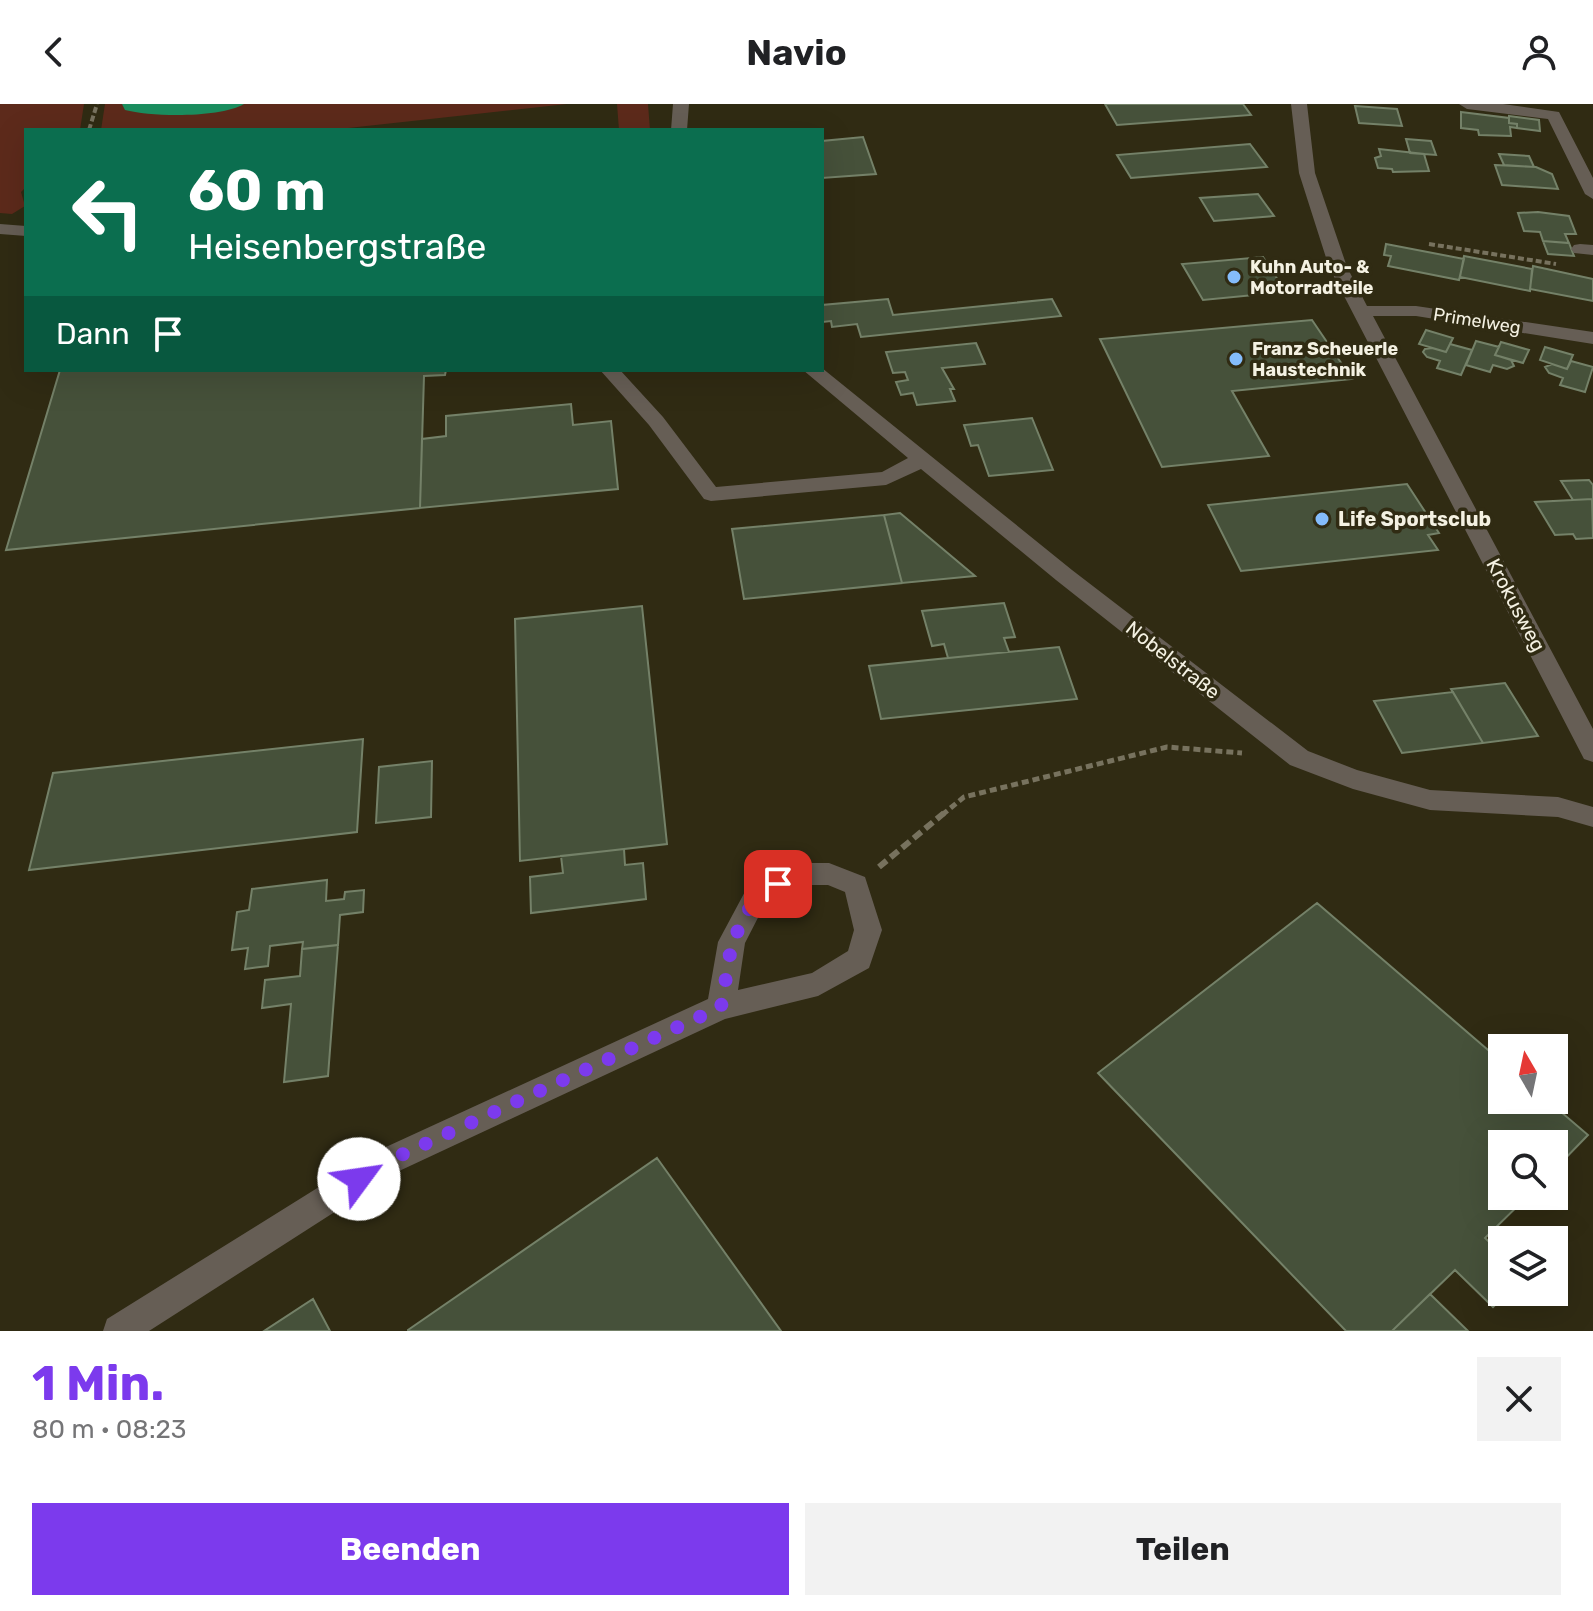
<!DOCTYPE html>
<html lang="de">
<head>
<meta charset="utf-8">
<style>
	body { margin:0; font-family:Rubik,sans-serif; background:#f2f2f2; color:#202124; height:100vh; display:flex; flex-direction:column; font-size:30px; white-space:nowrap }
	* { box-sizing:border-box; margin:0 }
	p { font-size:26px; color:#757577 }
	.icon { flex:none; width:44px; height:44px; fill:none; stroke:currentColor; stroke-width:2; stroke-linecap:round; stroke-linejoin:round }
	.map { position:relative; height:1227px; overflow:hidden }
	.panel { display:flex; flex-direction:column; background:#fff; flex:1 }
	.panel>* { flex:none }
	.guide { position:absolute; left:24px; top:24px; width:800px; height:244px; border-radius:0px; box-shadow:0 8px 32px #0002; background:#0b6e4f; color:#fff; overflow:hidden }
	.needle { width:52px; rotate:351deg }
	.controls { position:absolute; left:1488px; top:930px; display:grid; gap:16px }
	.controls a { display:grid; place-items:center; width:80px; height:80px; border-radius:0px; background:#fff; box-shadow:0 8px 32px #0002; font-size:40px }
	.pin { position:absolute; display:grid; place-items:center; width:68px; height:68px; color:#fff; margin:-34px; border-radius:16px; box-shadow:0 4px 12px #0006 }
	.me { position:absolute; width:88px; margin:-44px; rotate:59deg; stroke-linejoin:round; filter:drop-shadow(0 0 6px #0008) }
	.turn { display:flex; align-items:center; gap:28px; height:168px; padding:0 32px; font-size:36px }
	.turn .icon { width:104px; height:104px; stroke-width:2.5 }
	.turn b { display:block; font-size:56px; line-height:68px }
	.then { display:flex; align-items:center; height:76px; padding:0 32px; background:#0003; gap:16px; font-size:30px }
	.round { display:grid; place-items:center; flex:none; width:84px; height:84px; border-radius:0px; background:#f2f2f2 }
	.headline { display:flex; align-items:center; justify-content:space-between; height:136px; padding:0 32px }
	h1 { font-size:48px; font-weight:700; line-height:60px; color:#7c3aed }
	.action { display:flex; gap:16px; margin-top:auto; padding:16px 32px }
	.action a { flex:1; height:92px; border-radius:0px; background:#7c3aed; color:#fff; font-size:32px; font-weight:700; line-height:92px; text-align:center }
	.action a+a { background:#f2f2f2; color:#202124 }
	header { display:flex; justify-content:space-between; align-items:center; height:104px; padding:0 32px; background:#fff; font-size:36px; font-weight:700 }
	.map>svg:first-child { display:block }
	.green { fill:#5d2a1b }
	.water { fill:#1b8e5f }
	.building { fill:#46513a; stroke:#748168; stroke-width:2 }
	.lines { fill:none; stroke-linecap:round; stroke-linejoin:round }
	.path-far2 { stroke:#77725e; stroke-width:4; stroke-dasharray:6 3; stroke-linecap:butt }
	.path-far1 { stroke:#77725e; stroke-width:5; stroke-dasharray:7 4; stroke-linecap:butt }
	.path { stroke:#77725e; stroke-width:6; stroke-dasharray:10 5; stroke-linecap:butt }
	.minor { fill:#665e55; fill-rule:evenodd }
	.route { stroke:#7c3aed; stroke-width:14; stroke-dasharray:0 25.2 }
	.poi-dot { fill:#84bcfb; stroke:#302b13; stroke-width:3 }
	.labels { text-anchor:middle; stroke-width:7; stroke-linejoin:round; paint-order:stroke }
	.far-poi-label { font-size:18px; font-weight:bold; fill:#f4f1e2; stroke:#302b13; text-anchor:start }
	.far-street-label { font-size:18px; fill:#f4f1e2; stroke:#302b13 }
	.poi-label { font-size:20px; font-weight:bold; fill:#f4f1e2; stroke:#302b13; text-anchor:start }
	.street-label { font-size:20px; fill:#f4f1e2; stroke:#302b13 }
</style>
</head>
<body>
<header><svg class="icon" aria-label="back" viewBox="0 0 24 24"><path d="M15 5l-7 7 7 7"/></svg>Navio<svg class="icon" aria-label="person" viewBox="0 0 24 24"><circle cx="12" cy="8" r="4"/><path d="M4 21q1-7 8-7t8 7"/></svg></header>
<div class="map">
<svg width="1593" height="1227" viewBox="0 0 1593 1227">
	<rect width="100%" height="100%" fill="#302b13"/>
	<!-- green -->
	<path class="green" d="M0,0H84L80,26H26V83L21,88L25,102L12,110L0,109Z
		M105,0H567L330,26H101Z
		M617,0H648L650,26H619Z"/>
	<!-- water -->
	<path class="water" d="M122,0H244C220,14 152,13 125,6Z"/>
	<!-- building -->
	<path class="building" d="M1105,0H1243L1251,11L1117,21Z
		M1355,2L1397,5L1402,22L1359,19Z
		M1461,8L1509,14V19L1517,20V24L1510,23L1511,32L1479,31L1478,26L1461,24Z
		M1509,12L1539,16L1540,27L1517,24V20L1509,19Z
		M863,33L876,70L822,74V37Z
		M1406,35L1431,37L1436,51L1410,49Z
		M1250,40L1267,63L1131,74L1117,51Z
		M1379,45L1424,50L1429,67L1393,68L1392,65L1378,64L1375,54L1381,52Z
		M1499,50L1529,52L1534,63L1504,61Z
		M1495,61L1536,63L1552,70L1558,85L1502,81Z
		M1258,90L1274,112L1214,117L1200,94Z
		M1538,108L1569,112L1576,130H1565L1569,139L1543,137L1540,128L1524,127L1518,109Z
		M1543,137L1569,139L1574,152L1548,150Z
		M1386,140L1464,155L1459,176L1388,162L1391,152L1384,151Z
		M1464,152L1532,165L1530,187L1460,173Z
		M1263,153L1286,188L1203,196L1182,160Z
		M1533,162L1593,175V197L1530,185Z
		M888,195L893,211L1052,195L1061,212L861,233L857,220L832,223L831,217L823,218L822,201Z
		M1312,216L1352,275L1232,287L1269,352L1162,363L1100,235Z
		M1426,226L1453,234L1446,248L1419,240Z
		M1476,237L1499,243L1495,251L1511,256L1514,262L1507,265L1493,261L1490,268L1466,261Z
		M1501,238L1529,246L1523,259L1495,251Z
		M976,239L985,260L942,264L954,285H950L955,297L917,301L913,289L901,291L896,278L908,276L905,268L893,269L886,248Z
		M1450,240L1472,246L1461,271L1437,264L1440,257L1427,253L1423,248L1425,245L1432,244L1446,248Z
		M1545,243L1573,251L1567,265L1540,256Z
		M1571,257L1593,263L1585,288L1560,281L1563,274L1549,269L1545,263L1552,260L1567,265Z
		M60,266H446L445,271L424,272L420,404L6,446Z
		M571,300L573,321L611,317L618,385L420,404L422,335L446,332V312Z
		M1032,314L1053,366L989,372L978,341L971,342L964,321Z
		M1589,376L1593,381V395L1573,396L1561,377Z
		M1407,380L1439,429L1428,431L1438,446L1241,467L1208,401Z
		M1592,395L1593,434L1576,435L1573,430L1555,431L1535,398Z
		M900,409L975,472L902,479L884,411Z
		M884,411L902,479L744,495L732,425Z
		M1004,499L1015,533L1004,534L1009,548L948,554L944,540L932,542L922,507Z
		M642,502L667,740L520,757L515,515Z
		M1059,543L1077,595L881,615L869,562Z
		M1505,579L1538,632L1483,639L1451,585Z
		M1453,588L1483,639L1402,649L1374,597Z
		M363,635L357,728L29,766L53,669Z
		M432,657L431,713L376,719L379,663Z
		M624,745L625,761L643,759L646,795L531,809L530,773L563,769L561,752Z
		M327,776L326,797L344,795L345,788L364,786L363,808L340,811L338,841L302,845L303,838L270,842L268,862L245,865L248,844L232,846L237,808L249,806L252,785Z
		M1317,799L1502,958V996H1547L1588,1031L1554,1066V1040H1502V1092H1528L1485,1134L1502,1150V1188H1508L1493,1203L1455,1166L1392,1227H1346L1098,969Z
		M338,841L328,972L284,978L291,900L262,904L265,876L300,872L302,845Z
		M657,1054L781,1227H408V1226Z
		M1430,1190L1468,1227H1392Z
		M313,1195L330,1227H264Z"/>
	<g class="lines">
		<!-- path-far2 -->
		<path class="path-far2" d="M89,26L97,0
			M1429,140L1556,160"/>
		<!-- path-far1 -->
		<path class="path-far1" d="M942,711L964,693L1167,643L1242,649"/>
		<!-- path -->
		<path class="path" d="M879,763L944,709"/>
		<!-- minor -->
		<path class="minor" d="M673,0H689L687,26H671Z
			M1291,0H1307L1315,69L1347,163L1367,202H1416L1593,228V240L1416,212H1373L1593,625V658L1584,655L1329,163L1299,69Z
			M1459,0H1503L1559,8L1593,74V95L1585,90L1548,15L1467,5Z
			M0,120L26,122V132L0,130Z
			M1580,140L1593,141V151L1574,149L1571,145L1574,141Z
			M822,264L1072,466L1308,647L1357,666L1430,686L1558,693L1593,703V723L1558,713L1430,706L1353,685L1290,661L1056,476L921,365L886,381L711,397L704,395L649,321L600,266H620L663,313L716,383L882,368L908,354L803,266Z
			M799,759H829L865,773L882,826L869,864L818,892L725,915L397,1068L149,1227H103L107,1215L375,1048L708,895L718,838L748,782ZM802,781H828L845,788L854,826L848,847L812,869L738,886L745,839L766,798Z"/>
	</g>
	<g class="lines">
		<!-- route -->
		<path class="route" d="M359,1075L386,1058L721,903L732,838L757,790L778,780"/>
	</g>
	<!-- markers -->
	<g class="poi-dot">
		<circle cx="1234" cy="173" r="8"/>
		<circle cx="1236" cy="255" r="8"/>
		<circle cx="1322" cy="415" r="8"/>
	</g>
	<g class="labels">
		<!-- far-poi labels -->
		<g class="far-poi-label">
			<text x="1250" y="169">Kuhn Auto- &amp;<tspan x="1250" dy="21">Motorradteile</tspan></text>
			<text x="1252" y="251">Franz Scheuerle<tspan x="1252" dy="21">Haustechnik</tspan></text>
		</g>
		<!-- far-street labels -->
		<g class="far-street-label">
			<text transform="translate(1477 217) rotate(9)" y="6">Primelweg</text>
		</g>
		<!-- poi labels -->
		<g class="poi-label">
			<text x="1338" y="422">Life Sportsclub</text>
		</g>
		<!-- street labels -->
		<g class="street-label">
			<text transform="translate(1516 501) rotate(62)" y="7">Krokusweg</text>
			<text transform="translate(1173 556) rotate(38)" y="7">Nobelstraße</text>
		</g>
	</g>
</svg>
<div class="controls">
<a><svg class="needle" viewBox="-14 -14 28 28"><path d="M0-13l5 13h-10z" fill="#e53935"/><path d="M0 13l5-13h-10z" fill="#757577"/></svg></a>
<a><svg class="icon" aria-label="search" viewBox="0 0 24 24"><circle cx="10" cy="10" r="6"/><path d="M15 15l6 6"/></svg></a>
<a><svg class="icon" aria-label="layers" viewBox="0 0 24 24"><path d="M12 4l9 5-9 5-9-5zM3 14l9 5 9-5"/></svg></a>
</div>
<div class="pin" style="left:778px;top:780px;background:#d93025"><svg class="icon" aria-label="arrive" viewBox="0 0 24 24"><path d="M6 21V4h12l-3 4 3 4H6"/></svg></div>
<svg class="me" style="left:359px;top:1075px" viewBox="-20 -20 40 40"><circle r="19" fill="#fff"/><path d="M0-13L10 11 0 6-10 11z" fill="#7c3aed"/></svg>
<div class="guide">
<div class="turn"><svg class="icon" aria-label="left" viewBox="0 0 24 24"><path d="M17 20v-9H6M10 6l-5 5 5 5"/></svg><div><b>60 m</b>Heisenbergstraße</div></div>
<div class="then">Dann<svg class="icon" aria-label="arrive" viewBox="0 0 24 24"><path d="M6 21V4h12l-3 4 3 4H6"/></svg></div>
</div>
</div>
<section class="panel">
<div class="headline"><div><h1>1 Min.</h1><p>80 m · 08:23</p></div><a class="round"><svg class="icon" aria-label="close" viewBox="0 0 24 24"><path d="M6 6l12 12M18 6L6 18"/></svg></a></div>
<div class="action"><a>Beenden</a><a>Teilen</a></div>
</section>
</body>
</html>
